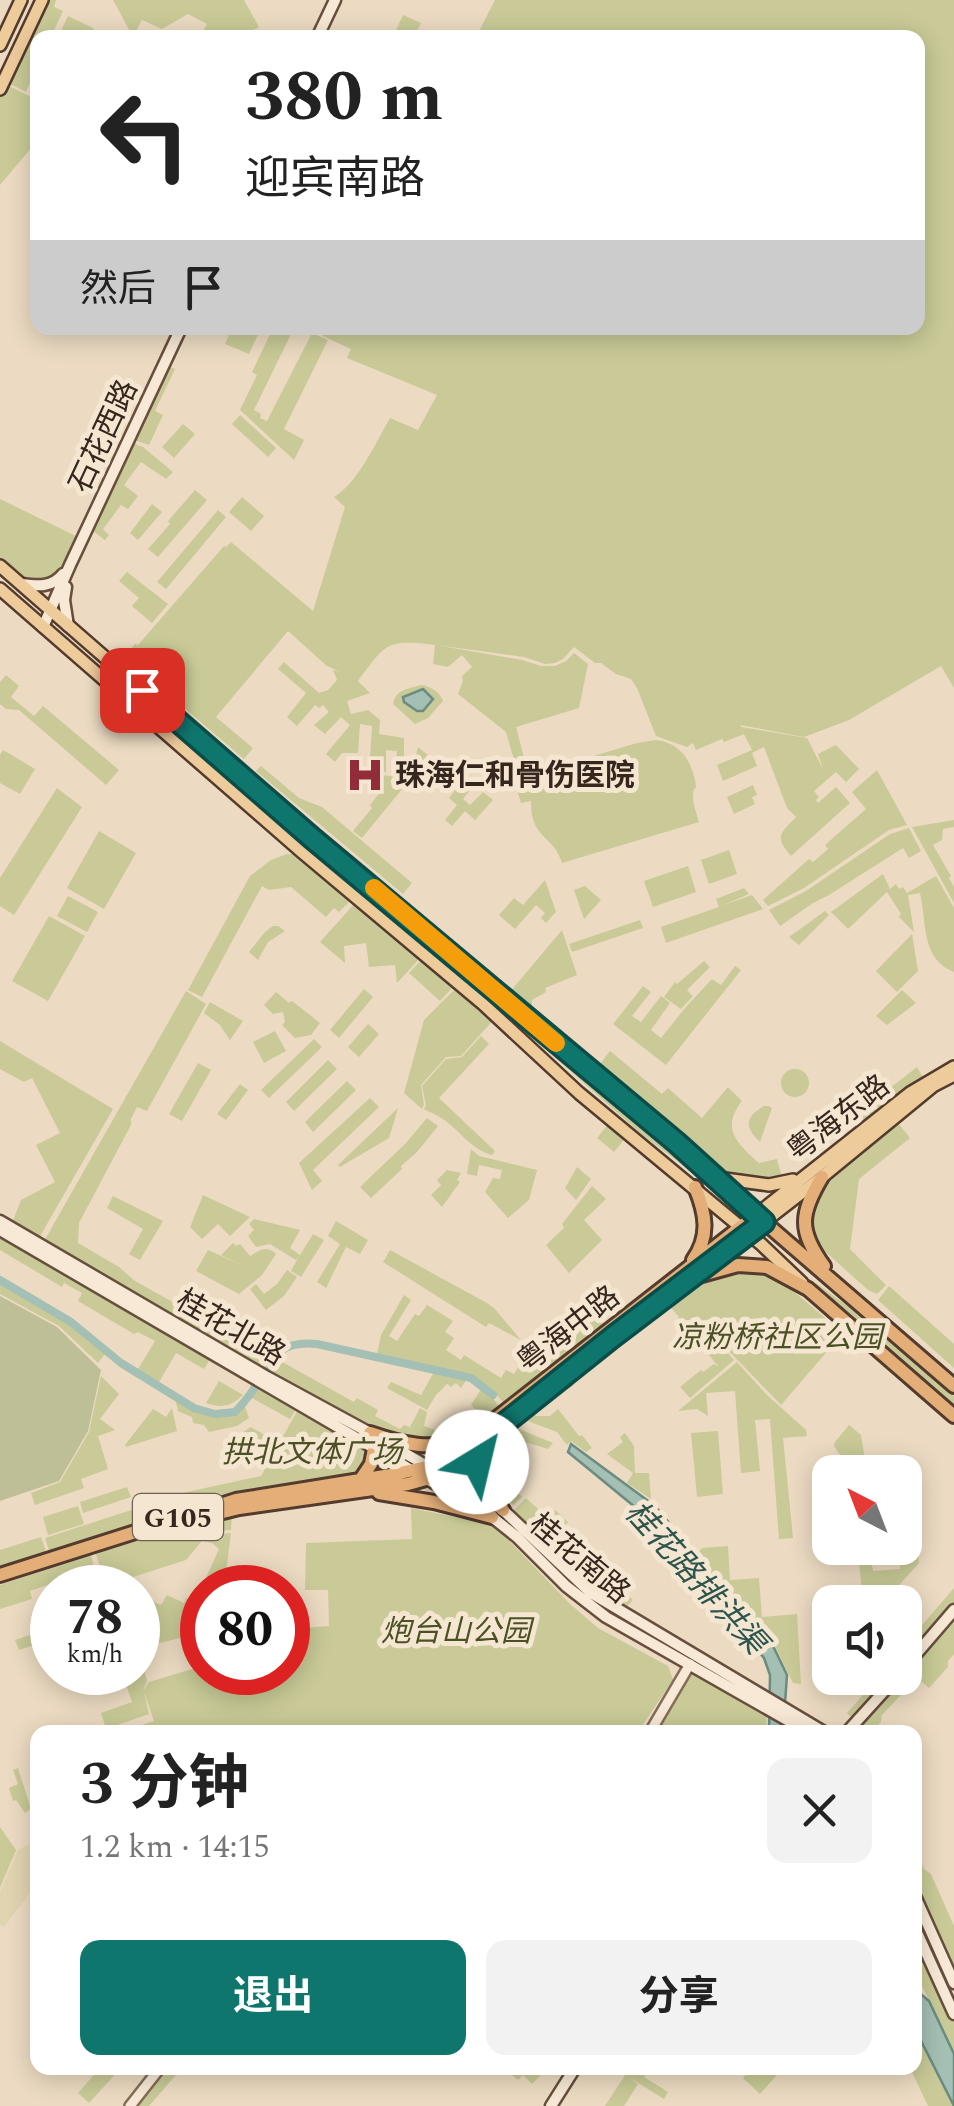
<!DOCTYPE html>
<html lang="zh">
<head>
<meta charset="utf-8">
<style>
	body { margin:0; font-family:Spectral,"Noto Sans SC",serif; background:#f2f2f2; color:#222; height:100vh; display:flex; flex-direction:column; font-size:38px; white-space:nowrap }
	* { box-sizing:border-box; margin:0 }
	p { font-size:32px; color:#767676 }
	.icon { flex:none; width:55px; height:55px; fill:none; stroke:currentColor; stroke-width:2; stroke-linecap:round; stroke-linejoin:round }
	.map { position:relative; flex:1; overflow:hidden }
	.panel { position:absolute; left:30px; top:1725px; width:892px; height:350px; display:flex; flex-direction:column; background:#fff; border-radius:20px; box-shadow:0 5px 25px #0003 }
	.panel>* { flex:none }
	.guide { position:absolute; left:30px; top:30px; width:895px; height:305px; border-radius:20px; box-shadow:0 5px 25px #0003; background:#fff; color:#222; overflow:hidden }
	.needle { width:65px; rotate:318deg }
	.controls { position:absolute; left:812px; top:1455px; display:grid; gap:20px }
	.controls a { display:grid; place-items:center; width:110px; height:110px; border-radius:20px; background:#fff; box-shadow:0 5px 25px #0003; font-size:50px }
	.speed { position:absolute; left:30px; top:1565px; display:flex; gap:20px; font-size:50px; font-weight:700; text-align:center }
	.speed>* { display:grid; place-content:center; width:130px; height:130px; border-radius:50%; background:#fff; box-shadow:0 5px 25px #0003; line-height:1 }
	.speed small { font-size:25px; font-weight:400 }
	.speed .limit { border:15px solid #d22; background:#fff; color:#111 }
	.pin { position:absolute; display:grid; place-items:center; width:85px; height:85px; color:#fff; margin:-42px; border-radius:20px; box-shadow:0 5px 15px #0006 }
	.me { position:absolute; width:110px; margin:-55px; rotate:36deg; stroke-linejoin:round; filter:drop-shadow(0 0 8px #0008) }
	.turn { display:flex; align-items:center; gap:35px; height:210px; padding:0 50px; font-size:45px }
	.turn .icon { width:130px; height:130px; stroke-width:2.5 }
	.turn b { display:block; font-size:70px; line-height:85px }
	.then { display:flex; align-items:center; height:95px; padding:0 50px; background:#0003; gap:20px; font-size:38px }
	.round { display:grid; place-items:center; flex:none; width:105px; height:105px; border-radius:20px; background:#f2f2f2 }
	.headline { display:flex; align-items:center; justify-content:space-between; height:170px; padding:0 50px }
	h1 { font-size:60px; font-weight:700; line-height:75px }
	.action { display:flex; gap:20px; margin-top:auto; padding:20px 50px }
	.action a { flex:1; height:115px; border-radius:20px; background:#0f766e; color:#fff; font-size:40px; font-weight:700; line-height:115px; text-align:center }
	.action a+a { background:#f2f2f2; color:#222 }
	.map>svg:first-child { display:block }
	.farmland { fill:#e1d4b0 }
	.green { fill:#c9ca97; fill-rule:evenodd }
	.cemetery { fill:#bebf96 }
	.water { fill:#a4bfb4; stroke:#6c8c81; stroke-width:2.5 }
	.lines { fill:none; stroke-linecap:round; stroke-linejoin:round }
	.canal { stroke:#a4bfb4; stroke-width:8 }
	.tertiary-casing { stroke:#856c5a; stroke-width:14 }
	.secondary-casing { stroke:#674e3d; stroke-width:15 }
	.primary-casing { stroke:#533b2e; stroke-width:16 }
	.trunk-casing { stroke:#533b2e; stroke-width:18 }
	.tertiary { stroke:#f7e9d5; stroke-width:9 }
	.secondary { stroke:#f7e9d5; stroke-width:10 }
	.primary { stroke:#eecb9b; stroke-width:11 }
	.trunk { stroke:#e4ae78; stroke-width:12 }
	.route-casing { stroke:#0a4d48; stroke-width:25 }
	.route { stroke:#0f766e; stroke-width:18 }
	.slow { stroke:#f59e0b; stroke-width:18 }
	.labels { text-anchor:middle; stroke-width:10; stroke-linejoin:round; paint-order:stroke }
	.shield { fill:#f4e6d1; stroke:#6f6054; stroke-width:2.5 }
	.shield-label { font-size:28px; font-weight:bold; fill:#36271e }
	.street-label { font-size:30px; fill:#36271e; stroke:#f4e6d1 }
	.poi-label { font-size:30px; font-weight:bold; fill:#36271e; stroke:#f4e6d1; text-anchor:start }
	.park-label { font-size:30px; font-style:italic; fill:#4b5125; stroke:#f4e6d1 }
	.water-label { font-size:32px; font-style:italic; fill:#2d554e; stroke:#f4e6d1 }
</style>
</head>
<body>
<div class="map">
<svg width="954" height="2106" viewBox="0 0 954 2106">
	<rect width="100%" height="100%" fill="#ecdbc2"/>
	<!-- farmland -->
	<path class="farmland" d="M37,1840V1883L4,1927L0,1924V1892L18,1850Z"/>
	<!-- green -->
	<path class="green" d="M45,0H56L54,7L63,11L51,37L38,38L37,66L26,92L6,82Z
		M113,0H244L259,27L240,37H200L207,24L188,14L162,29L142,20L133,37Z
		M495,0H954V688L941,666L849,720L804,737L740,725L741,727L807,738L823,769L818,754L836,745L859,769L846,782L836,772L814,791L819,797L816,800L818,803L836,787L850,803L791,856C774,836 780,834 796,817L787,808L764,747L752,753L757,766L723,781L717,765L752,750L744,734L724,742L722,739L696,750L693,743L687,747L656,736L637,688L631,679L616,674L601,663H595L574,647L563,659L555,663L545,664L524,657L436,645L522,660L541,666H555L566,661L574,653L588,664L579,708L516,727L524,758L520,760L524,773L518,774L506,732L458,694L463,681L462,676L472,667L462,655L448,667L433,664L435,645C385,639 386,644 358,681L370,693L347,701L351,714L368,710L380,720L379,734L404,738V757L415,759L418,747L435,761L422,776L416,772L362,838L353,831L372,808L370,805L383,789L382,775L397,777L400,758H396L397,751L386,750V773L370,758L372,726L360,724L358,753H342L335,762L326,754L350,725L341,717L325,734L314,725L329,712L323,705L319,708L315,705L297,726L287,717L306,693L278,669L284,662L319,693L328,690L337,680L333,670L341,672L327,666L288,631L216,717L253,748L244,759L183,707L185,704L180,700L178,701L150,674L148,676L125,656L135,644L138,645L224,546L226,547L231,542L313,611L345,507L334,497C358,483 376,442 390,418L418,430L437,395L347,358L351,349L323,336L324,332L314,328H918V38L476,37Z
		M403,15L421,23L414,37H393Z
		M68,16L93,28L99,37H58Z
		M3,83L37,100L38,140L0,185V92Z
		M236,328H261L249,354L225,344L231,330L234,331Z
		M273,328H294L254,410L261,414L260,418L267,421L312,333L328,340L284,429L304,440L294,460L240,410L257,375L252,372Z
		M165,365L175,369L155,411L163,415L149,445L131,439Z
		M240,415L276,448L268,457L232,424Z
		M183,424L195,434L174,458L162,447Z
		M130,442L143,447L173,472L166,479L141,462L124,485L138,496L128,509L121,505L103,529L109,535L105,540L89,528Z
		M195,490L207,500L158,557L148,549L170,524L168,521Z
		M242,497L264,516L251,531L229,512Z
		M0,499L82,539L60,579L21,584L0,566Z
		M152,504L162,512L138,540L130,533Z
		M218,510L226,517L166,589L157,582Z
		M127,572L168,604L152,623L132,606L139,598L119,581Z
		M6,675L19,686L11,697L34,716L43,706L119,770L106,785L19,710L6,709L0,704V682Z
		M421,685C430,686 440,692 443,701L428,718L415,724L393,704C396,689 408,689 421,685ZM422,689L433,698L422,711L403,701L404,696H410L414,691Z
		M656,740C679,743 690,758 695,780C698,794 693,783 693,797C693,804 697,815 699,822L562,863C554,835 530,839 531,801L521,803L514,780L637,743Z
		M3,750L35,769L20,794L0,783V755Z
		M261,766L299,798L322,807L412,883L403,894L256,771Z
		M877,770L907,825L889,830L804,888L768,906L763,900L809,859L813,862L828,849L825,845L866,809L852,792Z
		M461,783L470,790L463,799L470,805L483,792L493,800L475,820L465,811L452,826L445,820L457,805L449,798Z
		M753,785L757,795L752,797L755,804L734,814L727,797Z
		M57,788L82,807L14,915L0,906V878Z
		M954,820V827L943,829L942,840L933,845L951,876L949,878L954,887V903L912,827Z
		M909,828L921,851L909,858L903,848L829,895L813,903L780,926L769,910L806,891L890,834Z
		M99,831L136,853L104,909L67,888Z
		M729,850L737,874L709,884L701,860Z
		M287,854H301L351,900L339,912L334,908L326,917L291,887L269,890L262,886L202,997L188,990L250,876L271,860Z
		M688,866L696,892L653,907L644,881Z
		M883,874L890,889L896,884L899,889L903,887L907,893L936,876L954,908V972C921,959 927,924 920,893L908,895L914,932L899,917L901,914L887,892L848,929L831,912Z
		M545,880L556,912L546,923L541,918L545,913L536,905L515,929L499,915L514,898L523,905Z
		M585,886L601,900L584,919L574,890Z
		M744,888L749,894L721,906L752,895L763,909L666,943L661,927L719,907L716,899Z
		M68,896L98,912L87,932L57,916Z
		M355,903L422,956L397,983L395,965L369,967L366,943L344,946L345,963L320,942Z
		M825,911L829,915L799,945L789,937Z
		M49,916L85,936L48,1001L12,981Z
		M640,920L643,928L572,952L569,944Z
		M273,926H278L285,931L268,942L258,960L249,952L265,932Z
		M562,930L577,975L545,988L546,992L532,1000V1014L504,999Z
		M912,934L918,971L897,992L876,971Z
		M424,957L455,985L440,1001L409,973Z
		M704,961L710,967L687,990L693,996L681,1009L664,997L675,982L677,984Z
		M735,966L741,970L666,1065L613,1024L643,986L651,992L632,1016L641,1022L661,996L670,1003L651,1030L661,1038L685,1008L712,979L721,985Z
		M459,985L497,1016L461,1056L446,1057L421,1085L424,1105L422,1109L404,1093L424,1020Z
		M364,989L373,997L339,1038L330,1030Z
		M902,990L916,1003L887,1025L876,1016Z
		M186,991L206,1004L147,1111L137,1107L131,1119V1125L79,1223L78,1243L119,1267L135,1281L271,1357L262,1372L43,1243Z
		M276,992L289,1003L292,1001L320,1023L311,1035L295,1038L282,1025L285,1022L283,1012L273,1014L264,1005Z
		M210,1002L243,1021L230,1040L220,1025L204,1013Z
		M368,1024L379,1034L359,1057L348,1047Z
		M275,1031L286,1051L264,1063L253,1042Z
		M534,1035L600,1088L692,1168L689,1170L640,1133L532,1037Z
		M481,1036L489,1044L439,1098L495,1151L492,1155C469,1149 458,1127 438,1116C433,1113 428,1112 424,1109L426,1105L422,1086L446,1059L462,1057Z
		M314,1039L322,1047L269,1098L261,1090Z
		M0,1041L113,1109L39,1238L12,1223L21,1200L55,1182L36,1145L60,1133L32,1078L24,1082L0,1069Z
		M610,1051L662,1094L668,1088L702,1118L728,1087L742,1101C720,1129 738,1144 759,1163L777,1159L782,1178L753,1180L720,1176L678,1143L684,1134L600,1064Z
		M328,1060L337,1069L294,1111L286,1102Z
		M198,1063L211,1070L182,1121L169,1114Z
		M917,1067L925,1081L883,1112L872,1102Z
		M781 1083a14 14 0 1 1 28 0a14 14 0 1 1-28 0Z
		M347,1081L356,1090L313,1132L305,1122Z
		M240,1084L248,1090L226,1120L217,1114Z
		M852,1088L880,1114L861,1129L845,1112Z
		M370,1098L379,1107L313,1170L322,1181L312,1190L299,1163Z
		M764,1106H769L772,1108L760,1142C744,1127 745,1117 764,1106Z
		M398,1108L389,1138L340,1167L338,1165Z
		M427,1118L438,1126L417,1152L401,1166L402,1169L371,1198L360,1187L406,1143Z
		M895,1119L910,1138L859,1179L850,1249L886,1285L877,1294L868,1290L809,1237L810,1200L823,1178Z
		M610,1122L627,1136L614,1152L597,1138Z
		M471,1149L479,1156L537,1170L529,1200L508,1218L485,1192L493,1178L500,1179L502,1170L479,1165L477,1176L467,1174Z
		M577,1167L591,1179L576,1200L565,1188Z
		M447,1170L461,1173L457,1180L460,1182L442,1207L431,1195L441,1185L437,1180Z
		M592,1186L606,1199L584,1220L602,1240L569,1273L546,1245L564,1228L562,1224Z
		M203,1195L250,1217L230,1236L218,1224L202,1239L190,1227Z
		M113,1196L163,1221L140,1260L129,1254L143,1229L107,1208Z
		M254,1219L300,1230L290,1248L300,1255L313,1234L324,1240L301,1277L291,1271L299,1256L296,1260L270,1244L256,1247L248,1236L254,1230L249,1224Z
		M336,1221L368,1240L360,1254L346,1247L326,1288L317,1282L340,1244L328,1236Z
		M0,1232L212,1356L204,1369L176,1353L159,1382L138,1369L155,1341L138,1332L134,1334L78,1301L82,1293L64,1283L62,1287L0,1250Z
		M233,1243L236,1246L240,1244L250,1256C260,1250 267,1245 276,1254L262,1275L239,1294L196,1271L208,1250L239,1264L221,1255Z
		M390,1250L487,1303L495,1309L521,1340L489,1323L486,1327L383,1262Z
		M287,1270L297,1277L284,1296L266,1310L250,1289L256,1284L264,1294L277,1284Z
		M726,1271L764,1273L785,1284L843,1333L781,1405L699,1320L734,1360L690,1398L680,1387L701,1370L703,1372L714,1364L719,1367L678,1319L679,1317L667,1303L693,1285Z
		M0,1281L71,1323L106,1353L98,1363L59,1326L0,1294Z
		M816,1283L864,1318L954,1396V1408L815,1286Z
		M889,1286L954,1344V1368L878,1300Z
		M404,1295L411,1300L389,1336L397,1341L415,1314L419,1316L427,1305L453,1321L445,1332L454,1338L446,1350L461,1360L464,1355L501,1378L506,1370L514,1374L530,1349L548,1370L505,1405L497,1395L473,1375L377,1354L381,1335Z
		M598,1316L605,1325L552,1367L544,1358Z
		M275,1358L354,1402L357,1398L378,1410L375,1416L400,1429L404,1425L410,1427L420,1408L427,1412L424,1426L446,1434L479,1413L471,1405L481,1389L491,1396L500,1407L467,1433L440,1444L371,1430L266,1374Z
		M737,1362L767,1395L806,1430L807,1436L783,1438L793,1538L779,1539L770,1419L755,1420L760,1471L741,1473L735,1391L706,1393L708,1416L697,1409L678,1411Z
		M434,1372L467,1379L461,1388L456,1383L451,1387L447,1384L436,1395L427,1410L387,1388L391,1382L421,1395Z
		M101,1376L119,1394L100,1419L115,1430L98,1436L108,1469L81,1479L84,1488L35,1505L31,1493L60,1482L89,1432Z
		M219,1381L243,1395C231,1406 222,1409 206,1403Z
		M569,1381L574,1385L534,1414L536,1416H550L558,1409L579,1436L582,1435L592,1448L586,1452L571,1441L567,1445L557,1432L528,1421L522,1425L518,1420Z
		M259,1384L298,1406L290,1419L250,1397Z
		M175,1399C196,1411 212,1416 236,1414L244,1404L249,1418L237,1426L209,1432L204,1425L193,1423L192,1417L178,1411Z
		M300,1406L373,1449L360,1478L235,1498L51,1557L45,1538L187,1492L261,1476Z
		M172,1408L177,1431L126,1447L125,1445L153,1409L166,1417Z
		M514,1423L519,1429L553,1443L548,1449L525,1442L526,1464L508,1483L522,1497L513,1505L483,1474C486,1444 491,1441 514,1423Z
		M849,1425L861,1435L865,1459L873,1472C856,1473 843,1460 834,1446L835,1442Z
		M251,1427L277,1442L263,1466L259,1450L243,1453L240,1434Z
		M718,1431L723,1494L697,1497L691,1433Z
		M625,1433L634,1446L635,1473H649L651,1499L627,1483L633,1473L607,1454L623,1442L620,1437Z
		M127,1487L131,1497L83,1513L80,1502Z
		M526,1498L547,1517L555,1510L568,1522L555,1536L568,1549L557,1557L513,1511Z
		M78,1506L84,1524L48,1535L43,1517Z
		M411,1508L488,1524L499,1530L570,1604L598,1628L668,1666L673,1680L638,1732H134L133,1728L154,1721L144,1692L149,1714L106,1729L101,1713L132,1702L122,1673L138,1672V1667L143,1666L147,1681L143,1691L149,1682L202,1666V1672H288V1629L329,1626L328,1590H305L306,1543L412,1539Z
		M232,1512L231,1530L201,1532V1542L186,1560L130,1578L122,1587H106L96,1554L206,1518Z
		M231,1533L225,1580L215,1583L213,1587L202,1588V1614L198,1627L200,1634H202V1642L191,1645L188,1636L156,1644L151,1624L156,1653L138,1658V1606L142,1597L161,1605L167,1595L184,1603L186,1598L195,1602L219,1549L212,1543L203,1541V1535Z
		M41,1537L48,1557L0,1573V1550Z
		M918,1539L919,1563L884,1602H863L859,1561L871,1560L873,1571L900,1569L898,1548H905V1540Z
		M728,1546L730,1580L759,1578L762,1617L797,1614L801,1684L793,1683L775,1646L697,1554L702,1548Z
		M582,1553C594,1575 617,1582 633,1600L625,1609L593,1588L560,1559Z
		M91,1555L95,1572C85,1582 73,1588 59,1587L56,1582L30,1591L32,1599L0,1609V1585Z
		M954,1588V1607L905,1663V1645Z
		M954,1614V1654L948,1661V1667L929,1688L907,1669Z
		M48,1629L49,1631L52,1630V1639L19,1650L15,1640Z
		M690,1669L767,1712L766,1732H691L686,1731L684,1732H654L673,1704Z
		M905,1673L914,1681L882,1715L881,1722L871,1732H848L897,1678H905Z
		M878,1678H892L854,1720L847,1713Z
		M18,1768L31,1809L25,1813L16,1800L13,1801L9,1788L18,1784L13,1770Z
		M0,1827L16,1850L0,1888Z
		M915,1846L924,1869L931,1874L954,1926V1979L915,1893Z
		M915,1929L954,2016V2053L915,1971Z
		M915,2030L953,2106H928L910,2068H915Z
		M100,2068H121L89,2103L78,2093Z
		M164,2068H182L149,2106H133Z
		M494,2068H548L532,2084L523,2075L518,2080L504,2068L499,2072Z
		M614,2068H650L644,2077L668,2092L664,2099L627,2076L638,2084L624,2106H605L625,2075Z
		M752,2068H783L760,2094L743,2078Z"/>
	<!-- cemetery -->
	<path class="cemetery" d="M0,1296L57,1327L101,1370L88,1431L59,1481L0,1501Z"/>
	<!-- water -->
	<path class="water" d="M423,689L433,699L423,711H417L404,702L403,697Z
		M571,1444L655,1506L774,1648L787,1675L783,1732H769L770,1675L764,1658L641,1512L568,1452Z
		M915,1989L929,2001L954,2054V2106L915,2029Z"/>
	<g class="lines">
		<!-- canal -->
		<path class="canal" d="M0,1280L71,1322L121,1363L194,1408L215,1414L235,1412C241,1406 246,1400 251,1393C272,1362 274,1340 317,1344L471,1378L493,1395"/>
		<!-- tertiary casing -->
		<g class="tertiary-casing">
			<path id="tertiary" d="M650,1732L690,1664
				M130,2106L160,2068"/>
		</g>
		<!-- secondary casing -->
		<g class="secondary-casing">
			<path id="secondary" d="M317,38L335,0
				M21,584C37,586 52,588 63,574
				M66,587L64,600L68,626
				M43,627L70,565L181,328
				M0,1221L267,1377L370,1433L503,1510L591,1593L824,1732
				M0,1230L492,1517L517,1537L566,1586L606,1617L808,1732
				M905,1667L954,1610
				M847,1732L896,1678
				M915,1896L954,1983
				M915,1928L954,2014
				M551,2106L575,2068"/>
		</g>
		<!-- primary casing -->
		<g class="primary-casing">
			<path id="primary" d="M0,45L21,0
				M0,89L42,0
				M0,566L312,838L677,1143L756,1215L910,1093L954,1067
				M0,589L302,852L482,1003L579,1093L761,1244L802,1283
				M718,1178L769,1185L793,1180
				M697,1274L822,1177L933,1086L954,1075"/>
		</g>
		<!-- trunk casing -->
		<g class="trunk-casing">
			<path id="trunk" d="M822,1177C800,1214 798,1230 824,1266
				M693,1260C710,1236 706,1214 695,1187
				M607,1342L691,1278L738,1265L767,1267L808,1289L954,1416
				M501,1426L568,1373
				M370,1433C405,1445 429,1450 466,1440
				M486,1438C469,1473 481,1482 503,1510
				M361,1479L371,1464L374,1449
				M379,1493L434,1502L492,1517
				M207,1516L239,1508L408,1484L433,1477L462,1457
				M0,1575L236,1500L391,1475L427,1467L443,1460L756,1215L954,1386"/>
		</g>
		<!-- tertiary -->
		<use href="#tertiary" class="tertiary"/>
		<!-- secondary -->
		<use href="#secondary" class="secondary"/>
		<!-- primary -->
		<use href="#primary" class="primary"/>
		<!-- trunk -->
		<use href="#trunk" class="trunk"/>
	</g>
	<g class="lines">
		<!-- route casing -->
		<g class="route-casing">
			<path id="route" d="M142,690L312,838L677,1143L764,1222L614,1336L486,1438L477,1462"/>
		</g>
		<!-- route -->
		<use href="#route" class="route"/>
		<!-- slow -->
		<path class="slow" d="M374,888L556,1043"/>
	</g>
	<!-- icons -->
	<defs>
		<g id="hospital-bare" transform="scale(3)"><path d="M-5-5h3v3.5h4V-5h3V5h-3V1.5h-4V5h-3Z" fill="#922c38" stroke="#f4e6d1" stroke-width="2.5" paint-order="stroke"/></g>
	</defs>
	<g fill-rule="evenodd">
		<use href="#hospital-bare" x="365" y="775"/>
	</g>
	<g class="labels">
		<!-- shield labels -->
		<rect class="shield" x="133" y="1494" width="90" height="46" rx="8"/>
		<g class="shield-label">
			<text x="178" y="1527">G105</text>
		</g>
		<!-- street labels -->
		<g class="street-label">
			<text transform="translate(103 436) rotate(-65)" y="10">石花西路</text>
			<text transform="translate(838 1118) rotate(-38)" y="10">粤海东路</text>
			<text transform="translate(231 1327) rotate(30)" y="10">桂花北路</text>
			<text transform="translate(568 1329) rotate(-38)" y="10">粤海中路</text>
			<text transform="translate(580 1558) rotate(40)" y="10">桂花南路</text>
		</g>
		<!-- poi labels -->
		<g class="poi-label">
			<text x="395" y="785">珠海仁和骨伤医院</text>
		</g>
		<!-- park labels -->
		<g class="park-label">
			<text x="777" y="1347">凉粉桥社区公园</text>
			<text x="312" y="1462">拱北文体广场</text>
			<text x="456" y="1641">炮台山公园</text>
		</g>
		<!-- water labels -->
		<g class="water-label">
			<text transform="translate(696 1577) rotate(48)" y="11">桂花路排洪渠</text>
		</g>
	</g>
</svg>
<div class="controls">
<a><svg class="needle" viewBox="-14 -14 28 28"><path d="M0-13l5 13h-10z" fill="#e53935"/><path d="M0 13l5-13h-10z" fill="#767676"/></svg></a>
<a><svg class="icon" aria-label="sound" viewBox="0 0 24 24"><path d="M4 9h4l5-4v14l-5-4H4zM17 9q2 3 0 6"/></svg></a>
</div>
<div class="speed"><div>78<small>km/h</small></div><div class="limit">80</div></div>
<div class="pin" style="left:142px;top:690px;background:#d93025"><svg class="icon" aria-label="arrive" viewBox="0 0 24 24"><path d="M6 21V4h12l-3 4 3 4H6"/></svg></div>
<svg class="me" style="left:477px;top:1462px" viewBox="-20 -20 40 40"><circle r="19" fill="#fff"/><path d="M0-13L10 11 0 6-10 11z" fill="#0f766e"/></svg>
<div class="guide">
<div class="turn"><svg class="icon" aria-label="left" viewBox="0 0 24 24"><path d="M17 20v-9H6M10 6l-5 5 5 5"/></svg><div><b>380 m</b>迎宾南路</div></div>
<div class="then">然后<svg class="icon" aria-label="arrive" viewBox="0 0 24 24"><path d="M6 21V4h12l-3 4 3 4H6"/></svg></div>
</div>
<section class="panel">
<div class="headline"><div><h1>3 分钟</h1><p>1.2 km · 14:15</p></div><a class="round"><svg class="icon" aria-label="close" viewBox="0 0 24 24"><path d="M6 6l12 12M18 6L6 18"/></svg></a></div>
<div class="action"><a>退出</a><a>分享</a></div>
</section>
</div>
</body>
</html>
